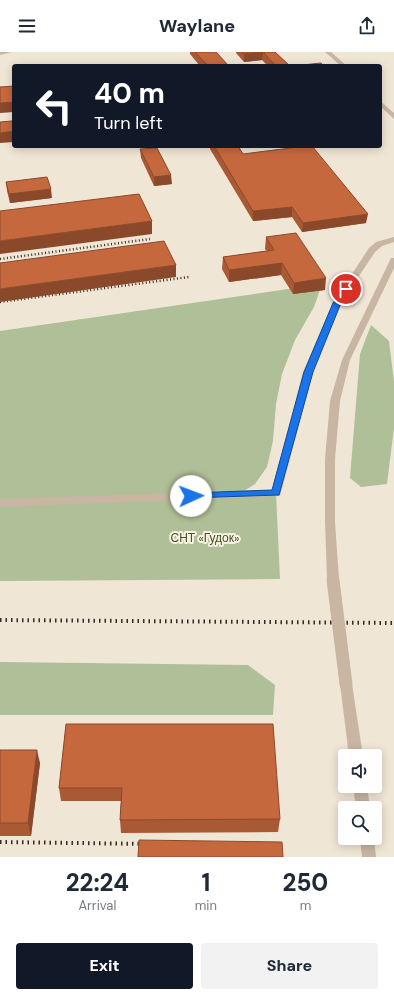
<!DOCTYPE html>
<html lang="en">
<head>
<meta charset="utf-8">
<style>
	body { margin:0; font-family:"DM Sans",sans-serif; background:#f2f2f3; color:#1f2937; height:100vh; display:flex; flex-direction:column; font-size:15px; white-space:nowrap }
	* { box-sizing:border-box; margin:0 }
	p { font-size:13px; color:#747a83 }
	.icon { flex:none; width:22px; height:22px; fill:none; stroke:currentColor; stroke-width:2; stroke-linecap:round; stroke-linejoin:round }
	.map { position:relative; height:805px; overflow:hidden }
	.panel { display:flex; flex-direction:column; background:#fff; flex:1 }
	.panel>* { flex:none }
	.top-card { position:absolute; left:12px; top:12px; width:370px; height:84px; border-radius:4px; box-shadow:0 2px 10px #0003; background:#111827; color:#fff; overflow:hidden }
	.controls { position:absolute; left:338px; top:697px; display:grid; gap:8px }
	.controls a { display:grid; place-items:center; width:44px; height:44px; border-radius:4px; background:#fff; box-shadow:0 2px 10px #0003; font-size:20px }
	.pin { position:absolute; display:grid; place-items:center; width:34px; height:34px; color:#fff; margin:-17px; border:2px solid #fff; border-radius:50%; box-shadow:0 1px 4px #0007 }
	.me { position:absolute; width:44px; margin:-22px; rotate:88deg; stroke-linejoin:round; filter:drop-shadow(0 0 3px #0008) }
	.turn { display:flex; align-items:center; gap:14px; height:84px; padding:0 16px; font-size:18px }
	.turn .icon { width:52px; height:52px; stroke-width:2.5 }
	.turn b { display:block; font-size:28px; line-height:34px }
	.eta { display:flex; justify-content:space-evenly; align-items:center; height:68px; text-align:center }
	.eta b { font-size:24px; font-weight:800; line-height:28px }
	.cta { display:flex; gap:8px; margin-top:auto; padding:8px 16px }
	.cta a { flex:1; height:46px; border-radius:4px; background:#111827; color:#fff; font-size:16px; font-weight:800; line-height:46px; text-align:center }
	.cta a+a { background:#f2f2f3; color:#1f2937 }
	header { display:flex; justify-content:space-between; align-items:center; height:52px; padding:0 16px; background:#fff; font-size:18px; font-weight:800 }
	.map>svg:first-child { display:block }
	.green { fill:#afbf97 }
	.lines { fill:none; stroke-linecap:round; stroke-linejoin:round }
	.minor { fill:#c8b6a2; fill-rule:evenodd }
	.tertiary { fill:#c8b6a2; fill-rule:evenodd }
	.rail-far1 { stroke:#332a25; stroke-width:2.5; stroke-dasharray:1 2.5; stroke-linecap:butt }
	.rail { stroke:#332a25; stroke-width:4; stroke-dasharray:1.5 4; stroke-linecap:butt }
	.tertiary-bridge-far1 { stroke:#c8b6a2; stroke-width:10 }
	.tertiary-bridge { stroke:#c8b6a2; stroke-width:13 }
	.wall { fill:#aa5935 }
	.shaded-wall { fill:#8b492b }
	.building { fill:#c6683e; stroke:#8b492b }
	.route { fill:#1a73e8; stroke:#114b97 }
	.labels { text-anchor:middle; stroke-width:4; stroke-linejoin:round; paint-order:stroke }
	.park-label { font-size:12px; fill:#3f5129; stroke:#f9f0e2 }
</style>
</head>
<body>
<header><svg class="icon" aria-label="menu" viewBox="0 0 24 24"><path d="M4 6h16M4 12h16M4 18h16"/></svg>Waylane<svg class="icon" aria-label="share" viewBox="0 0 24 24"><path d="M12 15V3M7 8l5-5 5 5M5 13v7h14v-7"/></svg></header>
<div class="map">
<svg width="394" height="805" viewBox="0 0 394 805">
	<rect width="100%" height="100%" fill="#f0e6d6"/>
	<!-- green -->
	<path class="green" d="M322,232L314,255L295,288L282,322L276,352L273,389L267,415L255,432L239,442L276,441L280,527L0,529V279Z
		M371,273L389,289L394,330V376L387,432L361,435L350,426L360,302Z
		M0,610L248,613L275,633L273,663H0Z"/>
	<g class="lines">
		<!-- minor -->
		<path class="minor" d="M394,185V190L382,194L375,200L341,251L313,320L280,444L0,455V447L272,438L303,320L333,251L369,196L376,190Z"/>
		<!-- tertiary -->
		<path class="tertiary" d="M0,0H12L0,3Z
			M325,0H331L347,14H341Z
			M380,49L394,61V67L380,54Z
			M391,206H394V216L350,308L340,349L335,407V470L339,527L337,530L333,531L329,530L327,527L325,470V407L330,349L342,308Z
			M346,627L350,628L352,632L363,704H349L340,632L342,628Z
			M353,734H367L370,756H356Z
			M360,786H374L376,805H362Z"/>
		<!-- rail-far1 -->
		<path class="rail-far1" d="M0,207L150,187
			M0,250L189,225"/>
		<!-- rail -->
		<path class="rail" d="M0,568L394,571
			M0,790L150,792"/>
		<!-- tertiary-bridge-far1 -->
		<path class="tertiary-bridge-far1" d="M333,527V529"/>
		<!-- tertiary-bridge -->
		<path class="tertiary-bridge" d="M333,528L346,632"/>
	</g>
	<!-- wall -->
	<path class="wall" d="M190,0H216L228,14H200L190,2Z
		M236,0H275L290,14H268L262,8L244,10L236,1Z
		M210,94H238L243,102L366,171L302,180L292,165L253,169L210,97Z
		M140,97L172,132L154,134L141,106Z
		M6,130L52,146L10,151L7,139Z
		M266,185L325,238L293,242L281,223L229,230L222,217L223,205L267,199L265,197Z
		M66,672L280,767L278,780L121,781L120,768L121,749H61L59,736Z
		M0,698L40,711L31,784H0Z"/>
	<!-- shaded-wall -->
	<path class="shaded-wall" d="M263,0L262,8L244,10V2Z
		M14,50V60L0,61V51Z
		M14,79V90L0,91V81Z
		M171,123L172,132L154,134V125Z
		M51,137L52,146L10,151L9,142Z
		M292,155V165L253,169V159Z
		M368,162L366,171L302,180L303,171Z
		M152,169V182L0,202V189Z
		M282,211L281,223L229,230V218Z
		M176,213V225L0,250V237Z
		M326,226L325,238L293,242L294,231Z
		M37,698L40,711L31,784L28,771Z"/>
	<!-- building -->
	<path class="building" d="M195,0H216L228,13L221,14H208Z
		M242,0H275L290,14H276L263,0L244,2Z
		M321,11L324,14H293Z
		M14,34V50L0,51V35Z
		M12,69L14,79L0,81V70Z
		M214,94H238L243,102L306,94H312L368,162L303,171L292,155L253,159Z
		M157,96L171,123L154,125L140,97Z
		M47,125L51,137L9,142L6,130Z
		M139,142L152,169L0,189V159Z
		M296,181L326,226L294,231L282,211L229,218L223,205L274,198L266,185Z
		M164,189L176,213L0,237V211Z
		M66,672H273L280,767L120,768L122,736H59Z
		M0,698H37L28,771H0Z
		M139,788L282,790L283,805H138Z"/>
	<!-- route -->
	<path class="route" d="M346,235L349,237L341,251L313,320L279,443L188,446L186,444L188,442L191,441L272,438L304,320L333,251L343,236Z"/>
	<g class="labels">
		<!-- park labels -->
		<g class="park-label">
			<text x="205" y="490">СНТ «Гудок»</text>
		</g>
	</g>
</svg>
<div class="controls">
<a><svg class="icon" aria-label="sound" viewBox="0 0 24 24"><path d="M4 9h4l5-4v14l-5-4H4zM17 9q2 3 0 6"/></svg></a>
<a><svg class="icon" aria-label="search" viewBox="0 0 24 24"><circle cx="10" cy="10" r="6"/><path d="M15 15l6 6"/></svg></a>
</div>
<div class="pin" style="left:346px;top:237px;background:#d93025"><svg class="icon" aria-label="arrive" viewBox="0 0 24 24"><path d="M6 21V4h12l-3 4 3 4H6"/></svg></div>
<svg class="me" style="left:191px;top:444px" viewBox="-20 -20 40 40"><circle r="19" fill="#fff"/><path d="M0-13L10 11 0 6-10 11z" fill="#1a73e8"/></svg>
<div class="top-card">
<div class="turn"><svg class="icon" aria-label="left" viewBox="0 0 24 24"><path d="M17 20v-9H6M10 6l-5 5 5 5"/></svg><div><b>40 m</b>Turn left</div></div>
</div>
</div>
<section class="panel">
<div class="eta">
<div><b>22:24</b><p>Arrival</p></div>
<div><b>1</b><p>min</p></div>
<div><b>250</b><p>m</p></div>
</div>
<div class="cta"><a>Exit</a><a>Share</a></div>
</section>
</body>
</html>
